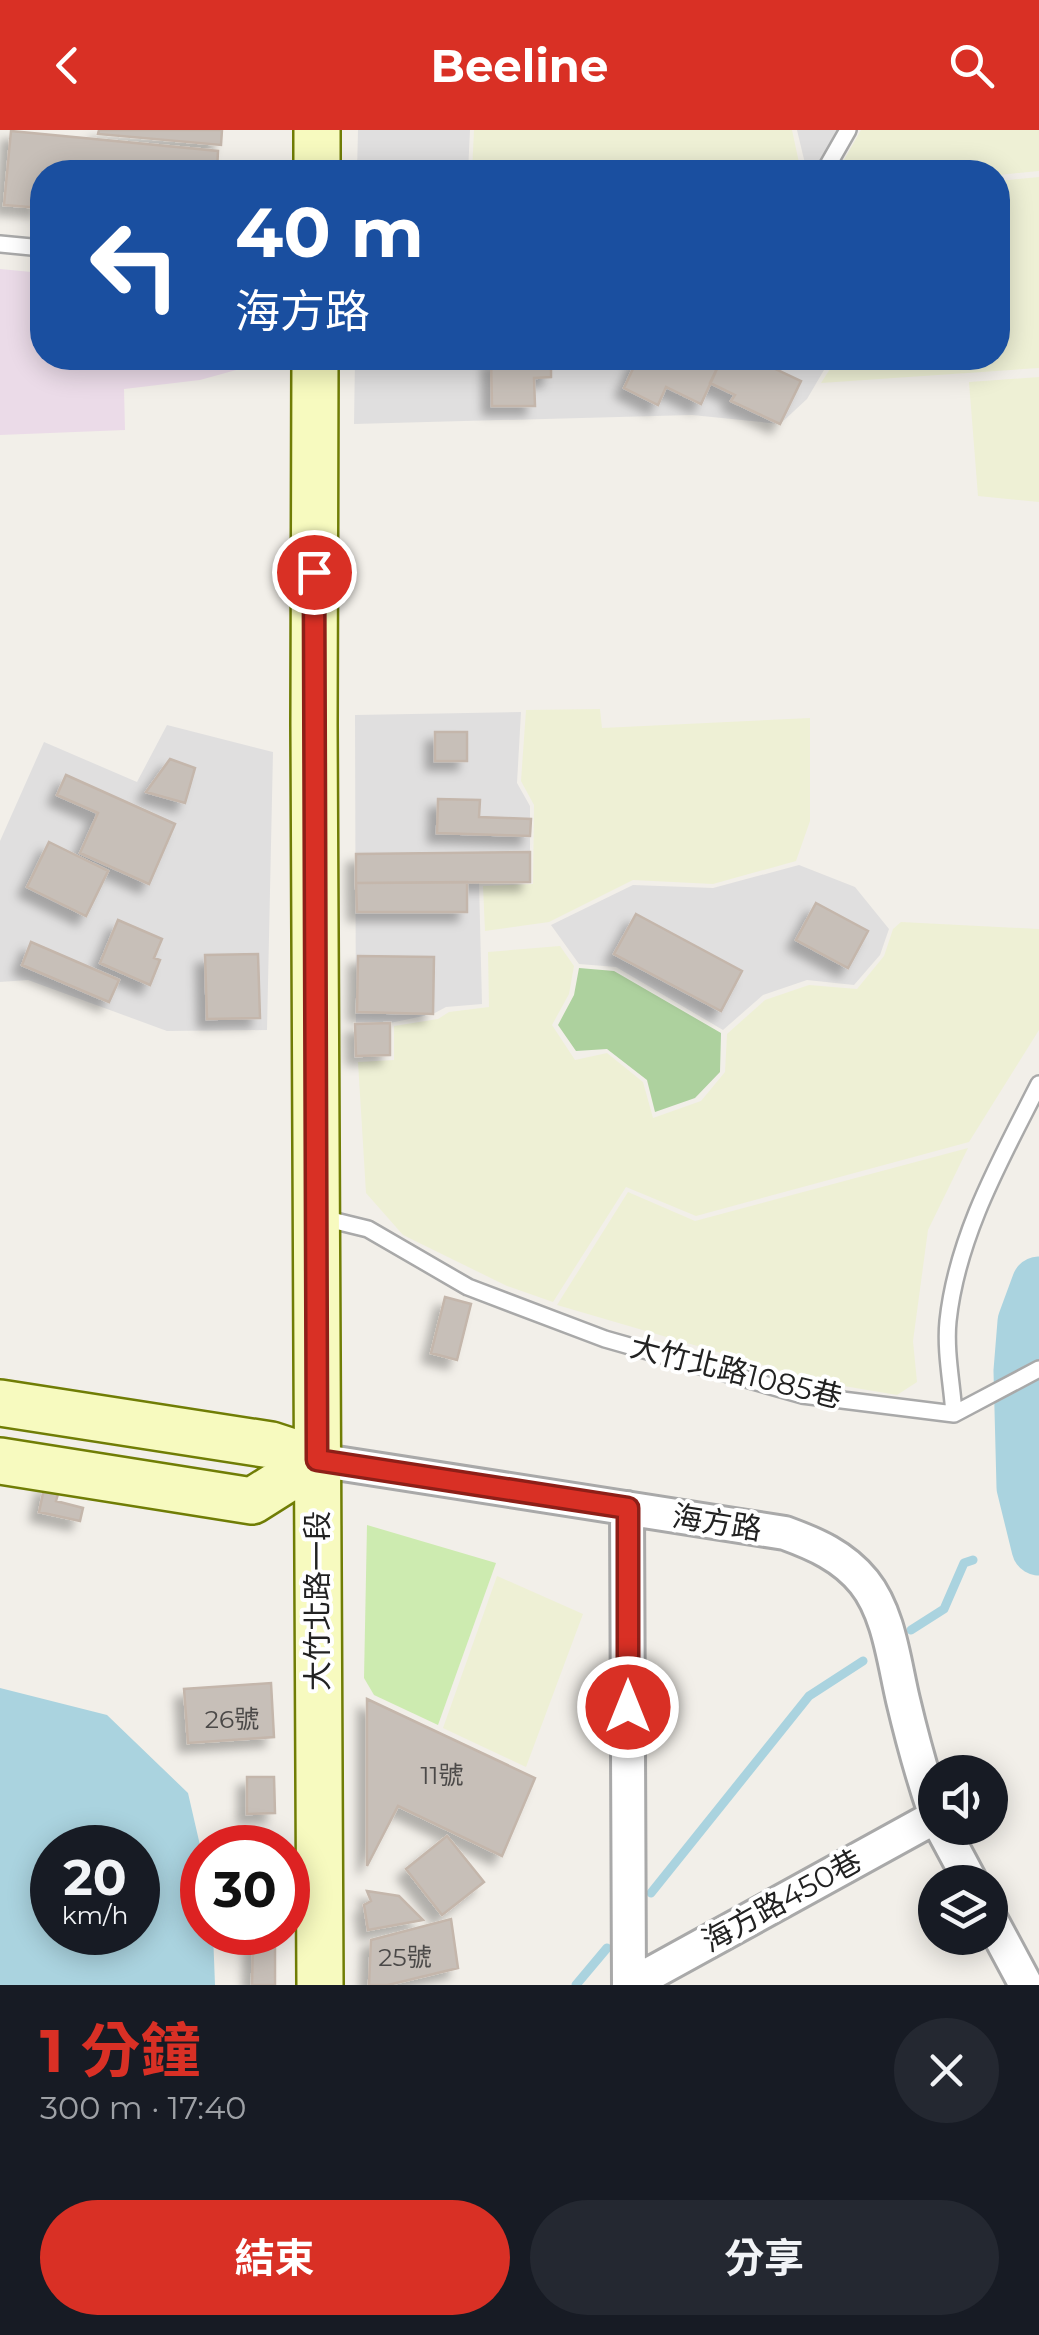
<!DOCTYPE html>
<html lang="zh-TW">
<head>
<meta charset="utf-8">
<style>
	body { margin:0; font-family:Montserrat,"Noto Sans TC",sans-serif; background:#242831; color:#f1f3f6; height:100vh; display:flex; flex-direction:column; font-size:38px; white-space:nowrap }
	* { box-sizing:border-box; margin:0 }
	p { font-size:32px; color:#9ea1a6 }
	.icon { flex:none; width:55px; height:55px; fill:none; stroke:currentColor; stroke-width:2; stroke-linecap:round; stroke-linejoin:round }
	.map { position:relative; height:1855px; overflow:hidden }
	.drawer { display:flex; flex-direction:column; background:#171b24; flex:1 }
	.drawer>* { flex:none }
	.top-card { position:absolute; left:30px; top:30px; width:980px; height:210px; border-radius:40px; box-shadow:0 5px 25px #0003; background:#1a4fa0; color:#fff; overflow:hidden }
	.fabs { position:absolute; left:918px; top:1625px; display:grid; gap:20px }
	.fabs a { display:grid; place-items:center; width:90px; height:90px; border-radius:50%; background:#171b24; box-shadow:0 5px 25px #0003; font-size:50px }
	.speed { position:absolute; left:30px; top:1695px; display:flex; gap:20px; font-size:50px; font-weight:700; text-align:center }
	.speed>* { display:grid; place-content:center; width:130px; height:130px; border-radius:50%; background:#171b24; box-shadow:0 5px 25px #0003; line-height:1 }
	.speed small { font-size:25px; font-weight:400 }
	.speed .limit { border:15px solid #d22; background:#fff; color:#111 }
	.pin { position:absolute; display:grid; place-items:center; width:85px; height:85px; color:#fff; margin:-42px; border:5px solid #fff; border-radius:50%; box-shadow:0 2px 10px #0007 }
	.me { position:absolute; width:110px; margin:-55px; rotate:0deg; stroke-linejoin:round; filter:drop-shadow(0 0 8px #0008) }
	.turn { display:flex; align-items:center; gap:35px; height:210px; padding:0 40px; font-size:45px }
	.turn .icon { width:130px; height:130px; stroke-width:2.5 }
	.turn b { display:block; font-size:70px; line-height:85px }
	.round { display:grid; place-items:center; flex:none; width:105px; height:105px; border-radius:52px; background:#242831 }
	.summary { display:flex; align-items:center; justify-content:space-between; height:170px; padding:0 40px }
	h1 { font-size:60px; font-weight:700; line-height:75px; color:#d93025 }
	.primary-button { display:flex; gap:20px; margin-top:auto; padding:20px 40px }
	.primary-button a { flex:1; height:115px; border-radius:60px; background:#d93025; color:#fff; font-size:40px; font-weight:700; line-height:115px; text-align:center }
	.primary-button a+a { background:#242831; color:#f1f3f6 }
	header { display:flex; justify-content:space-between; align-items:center; height:130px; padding:0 40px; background:#d93025; color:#fff; font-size:45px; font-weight:700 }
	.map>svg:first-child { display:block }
	.residential { fill:#e0dfdf }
	.industrial { fill:#ebdbe8 }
	.farmland { fill:#eef0d5 }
	.grass { fill:#cdebb0 }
	.forest { fill:#add19e }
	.water { fill:#aad3df; fill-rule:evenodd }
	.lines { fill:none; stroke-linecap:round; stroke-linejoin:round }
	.stream { stroke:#aad3df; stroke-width:9 }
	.river { stroke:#aad3df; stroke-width:55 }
	.building { fill:#c7bfb8; stroke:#c4b6ab; stroke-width:2.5; filter:url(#shadow) }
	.lane-casing { stroke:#a9a9a9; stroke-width:20 }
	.street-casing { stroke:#a9a9a9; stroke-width:38 }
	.secondary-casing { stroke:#707d05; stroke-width:50 }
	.lane { stroke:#fff; stroke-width:15 }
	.street { stroke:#fff; stroke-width:32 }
	.secondary { stroke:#f7fabf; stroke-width:45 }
	.route-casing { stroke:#8d1f18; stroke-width:25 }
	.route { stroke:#d93025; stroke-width:18 }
	.labels { text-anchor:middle; stroke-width:8; stroke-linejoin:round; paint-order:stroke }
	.number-label { font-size:25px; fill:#4b4948 }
	.street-label { font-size:30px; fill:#222; stroke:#fff }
</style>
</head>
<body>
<header><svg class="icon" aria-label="back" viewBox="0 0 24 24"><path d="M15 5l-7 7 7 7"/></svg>Beeline<svg class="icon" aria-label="search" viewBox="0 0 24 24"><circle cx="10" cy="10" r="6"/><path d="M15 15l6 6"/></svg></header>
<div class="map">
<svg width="1039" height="1855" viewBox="0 0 1039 1855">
	<defs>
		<filter id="shadow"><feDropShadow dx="-9" dy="9" stdDeviation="5" flood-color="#0004"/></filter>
	</defs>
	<rect width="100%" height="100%" fill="#f2efe9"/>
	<!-- residential -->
	<path class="residential" d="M358,0H470L468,42H357Z
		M797,0H842L819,42H807Z
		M355,228H831L807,269L780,294L692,285L354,294Z
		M521,582L517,653L530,676V752H479L482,874L446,877L433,884L390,893V925L356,926L355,585Z
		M167,595L273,622L267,900L167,901L28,850L0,852V711L44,612L137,652Z
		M799,735L855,757L889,799L880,825L854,855L807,850L763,865L723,900L616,837L579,834L551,795L633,755L713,758Z"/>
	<!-- industrial -->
	<path class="industrial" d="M0,139L42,143V228H269V231L200,250L124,259L125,300L0,305Z"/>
	<!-- farmland -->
	<path class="farmland" d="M474,0H792L801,42H472Z
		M861,0H1039V41L998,45V42H837Z
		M1039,47V238L821,253L837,228H998V51Z
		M1039,247V372L978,366L969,252Z
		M600,579L602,598L810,588V691L796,731L713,754L633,750L549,792L485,801L483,756L533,754L534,675L521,651L526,580Z
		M901,792L1039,799V900L969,1012L696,1086L626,1057L553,1172L507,1156L403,1105L366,1063L358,932L394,930V896L438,889L449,882L489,877L488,822L560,816L574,836L569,864L552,895L575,930L607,923L643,952L653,988L701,971L725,942L727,904L765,870L809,855L857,859L884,826L893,799Z
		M968,1018L928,1100L913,1211L917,1252L897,1265L820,1252L557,1175L628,1062L695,1091Z
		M497,1446L583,1484L526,1637L443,1598Z"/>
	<!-- grass -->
	<path class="grass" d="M367,1395L496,1433L438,1595L374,1565L364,1548Z"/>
	<!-- forest -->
	<path class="forest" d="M579,838L614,841L721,903L720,942L695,968L655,982L647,950L607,919L576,921L558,895L574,865Z"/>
	<!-- water -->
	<path class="water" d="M0,1558L107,1585L188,1663L202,1724V1802L213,1803L215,1855H0ZM52,1718H138V1802H52Z"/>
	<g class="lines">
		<!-- stream -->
		<path class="stream" d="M911,1500L944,1479L964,1433L973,1430
			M651,1763L809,1566L863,1531
			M576,1855L607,1818"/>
		<!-- river -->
		<path class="river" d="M1039,1154L1025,1192L1021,1241L1024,1357L1039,1418"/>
	</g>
	<!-- building -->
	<path class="building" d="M99,0H222L221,15L98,4Z
		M11,1L218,21L217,42H42V78L4,75Z
		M491,228H551V247L534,248L535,276H492Z
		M638,228H722L701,274L666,257L658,275L624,258Z
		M722,228H752L801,251L780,294L731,271L735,265L710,253Z
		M435,602H467V631H435Z
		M170,629L195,638L185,673L146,662Z
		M66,645L175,694L149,754L80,723L98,683L57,665Z
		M438,669L480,670L479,687L531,689L530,706L437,703Z
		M49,712L108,741L86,786L27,757Z
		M530,722V752L356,753V724Z
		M467,752V782H357L356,753Z
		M816,773L868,801L848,838L796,810Z
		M636,784L742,841L721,881L614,824Z
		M118,790L162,809L154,828L160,830L150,855L100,833Z
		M31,812L119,850L109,872L22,835Z
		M258,824L260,888L207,889L205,825Z
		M358,826L434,827L433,884L357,882Z
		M390,893V925L356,926L355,894Z
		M445,1167L471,1174L457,1230L431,1223Z
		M45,1354L60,1357L56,1371L83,1378L80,1391L39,1382Z
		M271,1553L274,1607L188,1613L184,1559Z
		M367,1569L535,1648L502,1726L398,1676L367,1736Z
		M247,1647H274L275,1683L247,1684Z
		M447,1706L484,1752L442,1785L406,1739Z
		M247,1707H278V1718H247Z
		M367,1761L399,1766L423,1790L368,1800L364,1775L371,1771Z
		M451,1789L458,1838L388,1855H369L371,1810Z
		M253,1807H275V1855H252Z"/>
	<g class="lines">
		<!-- lane casing -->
		<g class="lane-casing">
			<path id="lane" d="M824,42L848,0
				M0,114L42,118
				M319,1087L368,1099L468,1157L605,1209L802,1265L954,1284
				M954,1284C952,1254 945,1221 948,1191C957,1106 1001,1029 1039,954
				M954,1284L1039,1239"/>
		</g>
		<!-- street casing -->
		<g class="street-casing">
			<path id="street" d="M317,1330L785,1403C815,1414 843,1426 864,1452C889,1483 894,1532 903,1570C912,1608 922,1645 935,1683
				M627,1378L629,1855
				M942,1698L971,1752
				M990,1788L1026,1855
				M630,1855L935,1687"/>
		</g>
		<!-- secondary casing -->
		<g class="secondary-casing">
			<path id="secondary" d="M317,42V0
				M315,228L314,594L320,1855
				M0,1273L271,1315L317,1330
				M0,1331L252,1371L317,1330"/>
		</g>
		<!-- lane -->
		<use href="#lane" class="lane"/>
		<!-- street -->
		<use href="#street" class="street"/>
		<!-- secondary -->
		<use href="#secondary" class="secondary"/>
	</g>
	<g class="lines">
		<!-- route casing -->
		<g class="route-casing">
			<path id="route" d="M314,442L317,1330L628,1378V1577"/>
		</g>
		<!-- route -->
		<use href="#route" class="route"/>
	</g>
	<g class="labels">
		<!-- number labels -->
		<g class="number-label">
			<text x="232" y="1598">26號</text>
			<text x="442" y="1654">11號</text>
			<text x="405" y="1836">25號</text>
		</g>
		<!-- street labels -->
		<g class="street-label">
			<text transform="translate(736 1242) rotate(14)" y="10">大竹北路1085巷</text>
			<text transform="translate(717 1393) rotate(9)" y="10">海方路</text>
			<text transform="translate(318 1471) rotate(-90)" y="10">大竹北路一段</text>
			<text transform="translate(782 1771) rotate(-29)" y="10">海方路450巷</text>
		</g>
	</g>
</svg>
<div class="fabs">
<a><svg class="icon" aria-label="sound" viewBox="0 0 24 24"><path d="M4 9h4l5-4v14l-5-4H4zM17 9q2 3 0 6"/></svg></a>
<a><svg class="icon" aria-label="layers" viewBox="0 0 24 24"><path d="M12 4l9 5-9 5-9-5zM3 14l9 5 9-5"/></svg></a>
</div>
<div class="speed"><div>20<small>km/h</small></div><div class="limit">30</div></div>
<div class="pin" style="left:314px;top:442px;background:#d93025"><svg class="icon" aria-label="arrive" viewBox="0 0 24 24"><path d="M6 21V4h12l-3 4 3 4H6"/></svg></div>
<svg class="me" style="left:628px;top:1577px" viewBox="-20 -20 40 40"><circle r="17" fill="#d93025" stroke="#fff" stroke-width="3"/><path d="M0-11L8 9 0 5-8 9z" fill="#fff"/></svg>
<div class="top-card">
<div class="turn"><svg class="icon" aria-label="left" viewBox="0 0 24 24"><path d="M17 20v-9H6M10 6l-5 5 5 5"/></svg><div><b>40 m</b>海方路</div></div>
</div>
</div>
<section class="drawer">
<div class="summary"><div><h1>1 分鐘</h1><p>300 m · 17:40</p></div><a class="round"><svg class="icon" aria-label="close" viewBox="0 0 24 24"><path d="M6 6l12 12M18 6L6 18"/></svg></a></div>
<div class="primary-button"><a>結束</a><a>分享</a></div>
</section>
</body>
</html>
